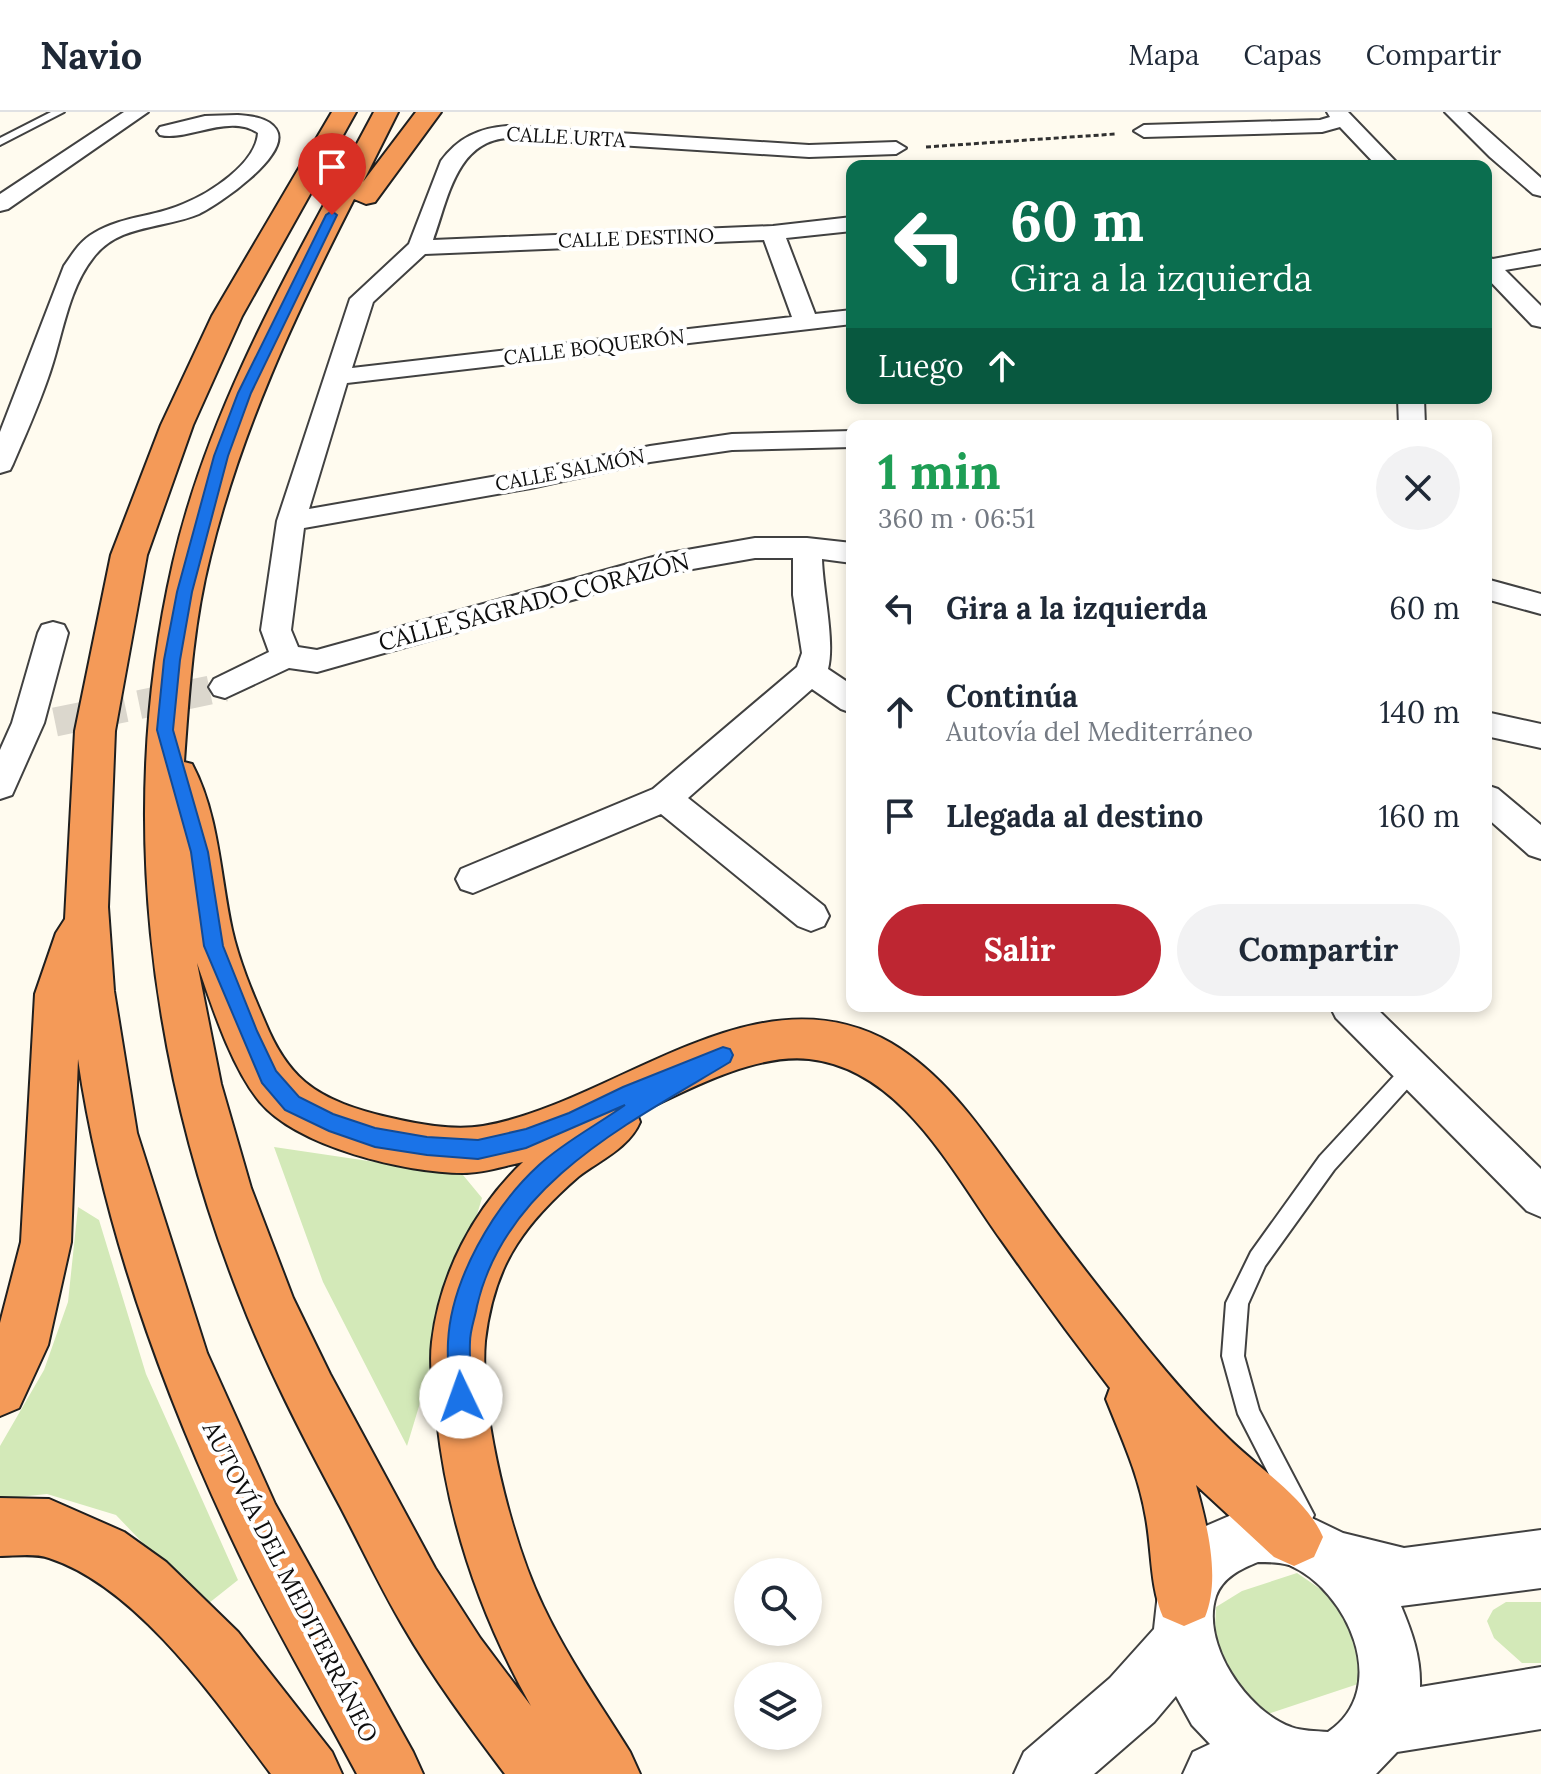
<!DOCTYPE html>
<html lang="es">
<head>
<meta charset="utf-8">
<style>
	body { margin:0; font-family:Lora,serif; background:#f2f2f3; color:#1f2937; height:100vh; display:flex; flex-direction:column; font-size:30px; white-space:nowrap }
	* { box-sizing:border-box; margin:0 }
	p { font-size:26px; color:#747a83 }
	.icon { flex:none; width:44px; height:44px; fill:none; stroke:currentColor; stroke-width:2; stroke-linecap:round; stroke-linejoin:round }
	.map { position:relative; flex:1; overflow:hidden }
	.drawer { position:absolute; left:846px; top:308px; width:646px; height:592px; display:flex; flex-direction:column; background:#fff; border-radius:16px; box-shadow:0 4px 12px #0003 }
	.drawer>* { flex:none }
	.hud { position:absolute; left:846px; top:48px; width:646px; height:244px; border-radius:16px; box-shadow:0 4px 12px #0003; background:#0b6e4f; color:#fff; overflow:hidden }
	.controls { position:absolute; left:734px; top:1446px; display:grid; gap:16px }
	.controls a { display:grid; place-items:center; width:88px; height:88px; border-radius:50%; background:#fff; box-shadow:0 4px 12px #0003; font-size:40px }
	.pin { position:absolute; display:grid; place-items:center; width:68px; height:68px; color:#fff; margin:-82px -34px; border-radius:50% 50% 50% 0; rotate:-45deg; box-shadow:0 0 8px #0007 }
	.pin .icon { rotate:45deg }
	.me { position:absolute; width:88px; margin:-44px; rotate:357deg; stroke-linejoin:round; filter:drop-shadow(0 0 6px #0008) }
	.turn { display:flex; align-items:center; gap:28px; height:168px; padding:0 32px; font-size:36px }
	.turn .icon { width:104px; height:104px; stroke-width:2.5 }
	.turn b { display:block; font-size:56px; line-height:68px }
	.then { display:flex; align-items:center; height:76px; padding:0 32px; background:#0003; gap:16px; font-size:30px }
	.round { display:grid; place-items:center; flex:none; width:84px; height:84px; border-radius:42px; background:#f2f2f3 }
	.overview { display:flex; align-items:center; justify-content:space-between; height:136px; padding:0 32px }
	h1 { font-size:48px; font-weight:800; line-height:60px; color:#1e9e55 }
	.cta { display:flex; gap:16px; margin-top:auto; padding:16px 32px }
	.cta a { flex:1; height:92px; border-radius:48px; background:#be2632; color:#fff; font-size:32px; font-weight:800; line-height:92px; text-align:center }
	.cta a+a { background:#f2f2f3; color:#1f2937 }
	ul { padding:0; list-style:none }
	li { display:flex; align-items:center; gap:24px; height:104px; padding:0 32px }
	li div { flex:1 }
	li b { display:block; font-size:30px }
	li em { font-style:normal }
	header { display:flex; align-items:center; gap:48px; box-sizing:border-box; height:112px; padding:0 40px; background:#fff; border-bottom:2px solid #e0e1e3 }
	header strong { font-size:38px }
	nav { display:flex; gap:44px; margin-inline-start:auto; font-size:28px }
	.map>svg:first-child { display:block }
	.green { fill:#d3e9b8 }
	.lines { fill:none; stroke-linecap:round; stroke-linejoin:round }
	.minor-tunnel { stroke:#dbd7cd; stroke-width:29; stroke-dasharray:29 14; stroke-linecap:butt }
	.service-casing { stroke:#414141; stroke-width:4 }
	.minor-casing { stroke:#414141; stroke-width:4 }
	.tertiary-casing { stroke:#414141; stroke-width:4 }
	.motorway-casing { stroke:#1f1f1f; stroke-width:4 }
	.path { stroke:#303030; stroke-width:3; stroke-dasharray:5 3; stroke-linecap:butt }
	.service { fill:#fff; fill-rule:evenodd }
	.minor { fill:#fff; fill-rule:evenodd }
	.tertiary { fill:#fff; fill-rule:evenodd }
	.motorway { fill:#f49a58; fill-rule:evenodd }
	.route { fill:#1a73e8; stroke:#114b97; stroke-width:2 }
	.labels { text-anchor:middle; stroke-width:8; stroke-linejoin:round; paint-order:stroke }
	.far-street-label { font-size:20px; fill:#0e0e0e; stroke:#fff }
	.street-label { font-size:24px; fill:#0e0e0e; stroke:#fff }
</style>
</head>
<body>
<header>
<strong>Navio</strong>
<nav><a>Mapa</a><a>Capas</a><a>Compartir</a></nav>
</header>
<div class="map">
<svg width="1541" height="1662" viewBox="0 0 1541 1662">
	<rect width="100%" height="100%" fill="#fffbef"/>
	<!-- green -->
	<path class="green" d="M274,1035L463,1063L482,1086L407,1334L323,1170Z
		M78,1095L99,1108L146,1262L238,1468L204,1495L116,1403L47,1382L0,1387V1334L44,1258L68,1190Z
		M1297,1461L1335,1487L1367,1538L1370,1568L1247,1609L1214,1539L1216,1495L1242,1479Z
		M1506,1490H1541V1551H1522L1494,1526L1487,1509L1493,1498Z"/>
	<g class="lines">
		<!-- minor-tunnel -->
		<path class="minor-tunnel" d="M55,610L225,575"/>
		<!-- service casing -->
		<g class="service-casing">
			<path id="service" d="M51,0H64L0,33V26Z
				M1413,948L1420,951L1423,957L1420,963L1334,1058L1265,1154L1248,1192L1244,1244L1259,1298L1314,1403L1310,1411L1302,1415L1294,1411L1238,1302L1222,1244L1226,1191L1251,1140L1320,1044L1406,951Z"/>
		</g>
		<!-- minor casing -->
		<g class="minor-casing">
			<path id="minor" d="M124,0H148L8,97L0,99V82Z
				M1327,0H1348L1400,54H1377L1340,15L1322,20L1144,25L1134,19L1144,13L1320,8L1330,5Z
				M1445,0H1467L1541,66V84L1533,82L1490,45Z
				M237,3C250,4 268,5 276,17C293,42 218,93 199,102C164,117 118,112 93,146C67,179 62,228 48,266C38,295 25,324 13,352L10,358L0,361V320L64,154C73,141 80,129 94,121C122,104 154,105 183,92C209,82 256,52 258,21C229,1 186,30 160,23L157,19L160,15L205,4Z
				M507,14L809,33L896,30L906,36L896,42L809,45L507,26C456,30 448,87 433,128L773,114L852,105V119L786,126L815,202L852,198V212L347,271L309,397L531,358L650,334L732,322L852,319V335L732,338L650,350L531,376L304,416L291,518L298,535L317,538L664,442L755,426H807L852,431V451L822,447C823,479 835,530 828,557L852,573V601L841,597L812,577L688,686L824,794L829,804L824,814L811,819L798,814L661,702L473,781L461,777L456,767L461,757L653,677L797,555L802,541L793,483V446H755L664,462L317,560L289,556L225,586L214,583L209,575L214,567L269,540L261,518L277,409L350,187L409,132L441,49C458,26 479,16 507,14ZM764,128L792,205L352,256L373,190L425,142Z
				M1541,138V152L1505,158L1541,194V215L1532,213L1486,165V145L1493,147Z
				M1398,286H1424L1425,314H1399Z
				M1486,467L1541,482V502L1486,487Z
				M53,510L64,513L68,521L44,611L12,683L0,687V638L12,611L38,521L42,513Z
				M1486,600L1541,612V636L1486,624Z
				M1486,673L1498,677L1541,713V747L1529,743L1486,705Z
				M1330,894H1374L1541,1057V1105L1527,1099L1336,906Z"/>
		</g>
		<!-- tertiary casing -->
		<g class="tertiary-casing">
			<path id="tertiary" d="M1257,1392L1289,1395L1343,1421L1404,1436L1541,1418V1476L1401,1494C1412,1520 1421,1545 1420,1575L1541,1555V1617L1397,1640L1376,1662H1183L1193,1640L1210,1632L1192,1613L1176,1584L1154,1610L1094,1662H1014L1024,1640L1110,1566L1154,1517L1159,1472L1168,1451L1192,1420ZM1258,1450C1268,1450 1279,1450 1289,1453C1348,1478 1392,1577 1328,1620C1316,1619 1301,1619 1291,1615C1247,1599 1200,1531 1216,1484C1223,1465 1241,1457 1258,1450Z"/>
		</g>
		<!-- motorway casing -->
		<g class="motorway-casing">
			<path id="motorway" d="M332,0H356L242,204L193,313L147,443L115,619L108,795L114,879L137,1021L207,1241L275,1392L413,1640L423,1662H357C316,1585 271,1510 234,1431C163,1280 102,1112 78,947L71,1130L48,1233L19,1296L0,1304V1211L21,1130L35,882L56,821L65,807L75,619L111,443L161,313L212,204Z
				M374,0H398L363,70L416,0H441L375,90L366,92L354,87C295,203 241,318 210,445C193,512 189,581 184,650L192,652C219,703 220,763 232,818C239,849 252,880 265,910C274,932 286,954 305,970C328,989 358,998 387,1005C417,1012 452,1019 483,1014C616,991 755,853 891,931C952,967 991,1032 1032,1087C1062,1129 1094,1170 1126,1210C1158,1251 1191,1290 1228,1326C1258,1356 1307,1387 1323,1425L1314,1445L1294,1454L1274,1445L1196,1373C1207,1413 1221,1466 1205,1505L1184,1514L1163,1505C1150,1474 1152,1439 1146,1406C1139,1363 1122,1327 1106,1287L1110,1276C1073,1228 1037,1179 1002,1129C953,1061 902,957 809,947C754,941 685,979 637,1002L640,1010C629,1036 600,1048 578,1065C555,1085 533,1107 517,1132C498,1161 489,1195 485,1229C479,1300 512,1430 543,1494C567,1545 600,1592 630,1640L640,1662H505C469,1614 433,1566 403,1514C380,1475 361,1434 340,1394C303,1325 267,1256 239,1183C148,950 117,696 173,451C210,289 297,145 374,0ZM197,851C212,894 231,955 260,990C298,1035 406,1061 463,1061C484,1061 504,1054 523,1050C474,1097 440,1161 432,1230C429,1255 434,1283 437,1308C448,1410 481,1505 531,1594L480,1526L435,1456L330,1262L293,1186L251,1076L221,972Z
				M0,1386L49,1387L124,1420L166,1450L238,1520L332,1640L342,1662H271C217,1590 138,1475 49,1446C35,1441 15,1444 0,1444Z"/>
		</g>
		<!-- path -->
		<path class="path" d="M926,35L1115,22"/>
		<!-- service -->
		<use href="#service" class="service"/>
		<!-- minor -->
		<use href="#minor" class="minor"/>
		<!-- tertiary -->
		<use href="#tertiary" class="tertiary"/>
		<!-- motorway -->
		<use href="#motorway" class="motorway"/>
	</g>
	<!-- route -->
	<path class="route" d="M332,99L337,103L251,281L228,344L192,480L180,548L173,618L208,740L223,834L257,919L276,959L299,985L333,1002L375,1016L427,1025L478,1028L526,1017L569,1001L623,975L723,935L730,937L733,943L730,950C631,1010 505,1071 477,1194C475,1206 470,1218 470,1230C469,1248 472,1267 472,1285L469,1293L461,1297L453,1293L450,1285C449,1267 447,1248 448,1230C451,1168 493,1095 539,1053C564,1030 597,1013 625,993L526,1036L478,1047L427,1043L375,1035L329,1019L285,998L262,971L204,834L191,740L157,618L164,548L177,480L214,344L238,281L326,103Z"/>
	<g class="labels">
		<!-- far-street labels -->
		<g class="far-street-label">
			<text transform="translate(566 25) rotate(3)" y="7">CALLE URTA</text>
			<text transform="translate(636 126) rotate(-2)" y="7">CALLE DESTINO</text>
			<text transform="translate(594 235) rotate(-7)" y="7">CALLE BOQUERÓN</text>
			<text transform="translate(570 358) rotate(-11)" y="7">CALLE SALMÓN</text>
		</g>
		<!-- street labels -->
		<g class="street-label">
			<text transform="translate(534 490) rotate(-15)" y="8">CALLE SAGRADO CORAZÓN</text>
			<text transform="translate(290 1470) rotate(63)" y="8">AUTOVÍA DEL MEDITERRÁNEO</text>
		</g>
	</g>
</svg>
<div class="controls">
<a><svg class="icon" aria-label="search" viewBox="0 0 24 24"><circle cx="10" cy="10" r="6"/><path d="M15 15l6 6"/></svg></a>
<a><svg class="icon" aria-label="layers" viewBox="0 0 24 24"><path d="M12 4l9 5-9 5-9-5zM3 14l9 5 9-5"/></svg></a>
</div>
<div class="pin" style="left:332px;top:103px;background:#d93025"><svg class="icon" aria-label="arrive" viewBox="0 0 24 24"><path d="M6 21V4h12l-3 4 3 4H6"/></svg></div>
<svg class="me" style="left:461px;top:1285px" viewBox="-20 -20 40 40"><circle r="19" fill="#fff"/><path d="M0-13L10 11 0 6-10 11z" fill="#1a73e8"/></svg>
<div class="hud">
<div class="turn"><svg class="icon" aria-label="left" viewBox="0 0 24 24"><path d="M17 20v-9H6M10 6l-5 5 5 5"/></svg><div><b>60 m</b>Gira a la izquierda</div></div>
<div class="then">Luego<svg class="icon" aria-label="ahead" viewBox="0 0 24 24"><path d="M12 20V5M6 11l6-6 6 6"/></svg></div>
</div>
<section class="drawer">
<div class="overview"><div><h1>1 min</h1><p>360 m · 06:51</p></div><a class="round"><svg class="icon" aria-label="close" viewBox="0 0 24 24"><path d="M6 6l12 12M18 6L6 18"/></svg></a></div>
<ul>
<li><svg class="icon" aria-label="left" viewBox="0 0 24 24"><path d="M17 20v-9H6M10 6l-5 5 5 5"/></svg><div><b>Gira a la izquierda</b></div><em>60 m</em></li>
<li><svg class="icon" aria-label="ahead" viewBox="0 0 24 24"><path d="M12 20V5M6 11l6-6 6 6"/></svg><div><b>Continúa</b><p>Autovía del Mediterráneo</p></div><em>140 m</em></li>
<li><svg class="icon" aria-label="arrive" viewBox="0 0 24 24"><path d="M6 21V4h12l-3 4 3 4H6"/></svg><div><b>Llegada al destino</b></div><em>160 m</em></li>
</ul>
<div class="cta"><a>Salir</a><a>Compartir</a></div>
</section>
</div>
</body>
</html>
